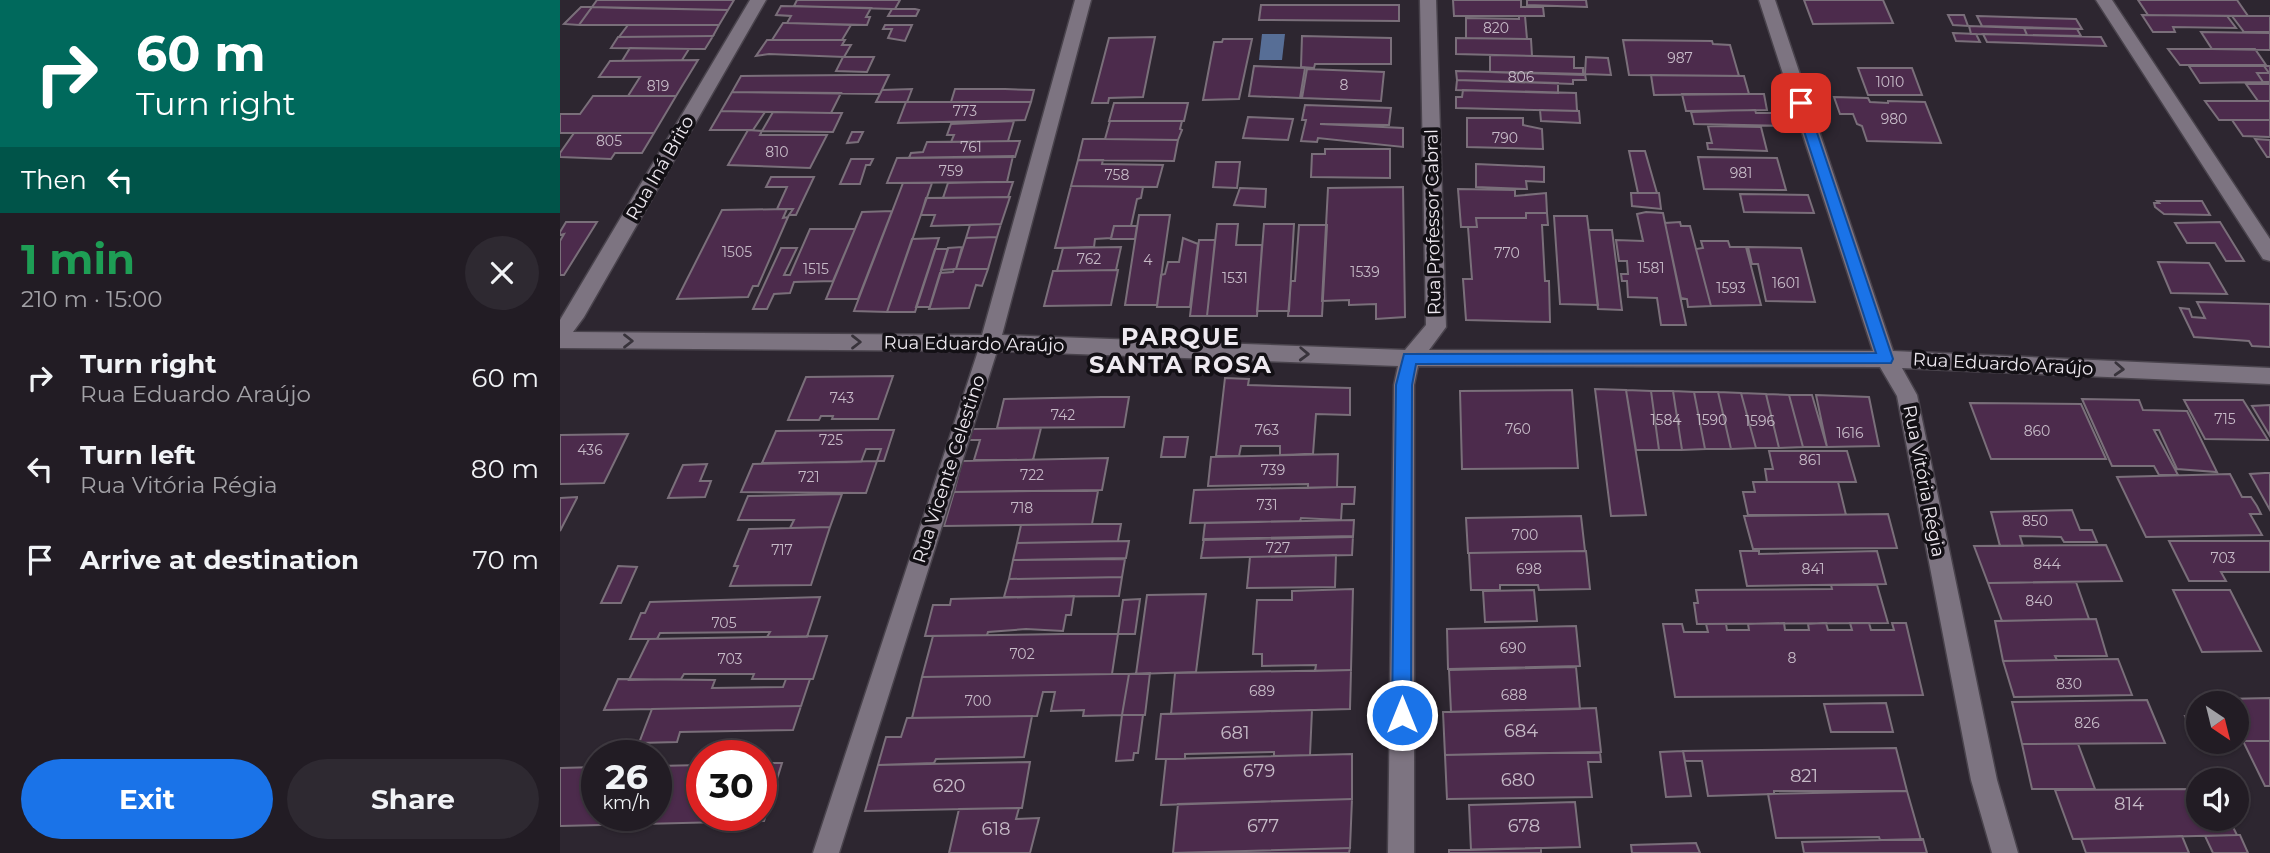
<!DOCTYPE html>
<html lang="en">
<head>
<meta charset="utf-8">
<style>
	body { margin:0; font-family:Montserrat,sans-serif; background:#2e2931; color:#f1f3f6; height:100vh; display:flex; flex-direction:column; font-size:26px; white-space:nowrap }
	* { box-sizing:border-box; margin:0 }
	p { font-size:23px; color:#a2a1a6 }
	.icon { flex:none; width:38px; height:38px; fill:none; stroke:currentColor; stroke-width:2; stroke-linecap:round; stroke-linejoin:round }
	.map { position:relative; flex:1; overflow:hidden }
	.drawer { display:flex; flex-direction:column; background:#221c24; width:560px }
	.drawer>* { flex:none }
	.banner { background:#00695c; color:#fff; overflow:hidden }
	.needle { width:46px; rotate:145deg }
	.buttons { position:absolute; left:1626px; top:691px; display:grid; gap:14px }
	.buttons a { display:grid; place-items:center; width:63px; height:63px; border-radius:50%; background:#221c24; box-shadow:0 2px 5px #0004,0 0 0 2px #3f3a41; font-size:35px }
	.speed { position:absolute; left:21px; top:740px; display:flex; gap:14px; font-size:35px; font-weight:700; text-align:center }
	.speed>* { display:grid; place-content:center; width:91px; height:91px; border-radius:50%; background:#221c24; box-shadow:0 2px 5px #0004,0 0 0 2px #3f3a41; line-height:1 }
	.speed small { font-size:18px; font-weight:400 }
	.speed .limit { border:10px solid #d22; background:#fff; color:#111 }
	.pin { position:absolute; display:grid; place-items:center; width:60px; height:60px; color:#fff; margin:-30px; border-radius:14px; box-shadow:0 4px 10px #0006 }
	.me { position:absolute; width:77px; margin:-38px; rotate:0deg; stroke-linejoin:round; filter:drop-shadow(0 0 5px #0008) }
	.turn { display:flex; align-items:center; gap:24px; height:147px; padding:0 21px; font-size:32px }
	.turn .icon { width:91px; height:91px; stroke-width:2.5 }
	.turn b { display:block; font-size:49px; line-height:60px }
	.then { display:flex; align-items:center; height:66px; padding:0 21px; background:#0003; gap:14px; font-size:26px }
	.round { display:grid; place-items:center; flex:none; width:74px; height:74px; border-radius:37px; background:#2e2931 }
	.headline { display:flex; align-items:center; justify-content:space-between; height:119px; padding:0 21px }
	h1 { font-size:42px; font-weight:700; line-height:52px; color:#1e9e55 }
	.action { display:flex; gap:14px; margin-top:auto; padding:14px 21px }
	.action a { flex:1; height:80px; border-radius:42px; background:#1a73e8; color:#fff; font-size:28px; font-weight:700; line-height:80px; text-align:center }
	.action a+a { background:#2e2931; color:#f1f3f6 }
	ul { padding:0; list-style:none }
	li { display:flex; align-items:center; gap:21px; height:91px; padding:0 21px }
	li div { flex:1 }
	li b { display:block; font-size:26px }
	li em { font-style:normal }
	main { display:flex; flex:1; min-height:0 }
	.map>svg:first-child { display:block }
	.water { fill:#576e96 }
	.building { fill:#4c2b4c; stroke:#7a6f7a; stroke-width:2 }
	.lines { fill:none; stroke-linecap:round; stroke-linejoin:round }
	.street-casing { stroke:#49434c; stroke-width:3 }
	.street { fill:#7d7481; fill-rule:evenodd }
	.oneway { stroke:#38333b }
	.route { fill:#1a73e8; stroke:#114b97; stroke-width:2 }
	.labels { text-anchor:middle; stroke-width:7; stroke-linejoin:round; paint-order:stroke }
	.number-label { font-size:14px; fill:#c6bac7 }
	.street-label { font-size:18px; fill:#eee9f0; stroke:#131015 }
	.near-number-label { font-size:18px; fill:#c6bac7 }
	.district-label { font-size:24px; font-weight:bold; letter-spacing:2px; fill:#eee9f0; stroke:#131015 }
</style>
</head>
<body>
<main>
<section class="drawer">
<div class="banner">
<div class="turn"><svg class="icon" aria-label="right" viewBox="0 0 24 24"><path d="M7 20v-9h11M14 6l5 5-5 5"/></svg><div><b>60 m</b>Turn right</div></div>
<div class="then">Then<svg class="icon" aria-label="left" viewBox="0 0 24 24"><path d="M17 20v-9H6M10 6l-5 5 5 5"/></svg></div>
</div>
<div class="headline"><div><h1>1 min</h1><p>210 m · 15:00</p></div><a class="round"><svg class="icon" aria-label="close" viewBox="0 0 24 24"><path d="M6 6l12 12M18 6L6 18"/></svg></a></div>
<ul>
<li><svg class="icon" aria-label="right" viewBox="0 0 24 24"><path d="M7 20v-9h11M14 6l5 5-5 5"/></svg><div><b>Turn right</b><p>Rua Eduardo Araújo</p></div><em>60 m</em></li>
<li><svg class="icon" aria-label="left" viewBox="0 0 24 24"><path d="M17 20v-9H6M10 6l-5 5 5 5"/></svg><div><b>Turn left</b><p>Rua Vitória Régia</p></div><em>80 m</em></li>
<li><svg class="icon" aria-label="arrive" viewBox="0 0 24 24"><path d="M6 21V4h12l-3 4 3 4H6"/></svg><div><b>Arrive at destination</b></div><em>70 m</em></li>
</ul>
<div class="action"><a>Exit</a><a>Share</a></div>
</section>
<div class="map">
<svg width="1710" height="853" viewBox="0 0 1710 853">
	<rect width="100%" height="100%" fill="#2d2630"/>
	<!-- water -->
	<path class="water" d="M702,34H725L722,60H699Z"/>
	<!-- building -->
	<path class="building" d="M37,0H174L168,10L32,7Z
		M237,0H340L335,9H332L234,6Z
		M893,0H961V7H983L984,16H894Z
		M967,0H1026L1027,7L967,5Z
		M1244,0H1323L1333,23L1253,24Z
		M1578,0H1677L1688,16L1588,15Z
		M701,5H839V21L699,20Z
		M221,6L311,8L306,17H310L307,25L227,23L231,16L216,15Z
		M21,7H32L19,25L4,24Z
		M32,7L62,8L168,10L159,25H19Z
		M332,9H355L359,10L356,16H328Z
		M1388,15H1404L1408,26L1393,25Z
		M1582,15L1667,16L1676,28L1613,27L1615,32H1593Z
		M959,16H965L967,39L906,38V18L959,19Z
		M1417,16L1516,19L1522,29L1422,26Z
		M1672,16H1710V32H1684Z
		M223,23H227L291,25L282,40H212Z
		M68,25H159L153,36L59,37Z
		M325,25H352L345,41L328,38L332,29H323Z
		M1409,26L1464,28L1467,35L1411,34Z
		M1464,28L1517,29L1521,36L1467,35Z
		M1641,32L1710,33V50L1652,49Z
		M1393,33L1416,34L1420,42L1396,41Z
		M1423,34L1541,37L1546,46L1427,42Z
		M153,36L145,49L51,48L58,37Z
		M742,36L831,38V64H755L754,68L741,67Z
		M595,37L583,97L549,98L548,103H532L549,38Z
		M896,38L971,39L972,56L896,54Z
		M663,39H692L679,99L643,100L654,42H662Z
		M207,40H285L282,45H291L284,57L209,54L196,56Z
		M1063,40L1152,41L1153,44L1170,45L1179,76L1069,75Z
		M70,48L129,49L122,60L62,61Z
		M1608,49H1695L1706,65H1620Z
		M930,55L1014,57V68H1023V75L930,72Z
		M283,57H314L307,72L276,71Z
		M1026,57L1048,58L1051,75L1025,74Z
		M138,60L116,96H68L80,77H39L50,61Z
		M694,66L745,68L740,98L689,96Z
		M1629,66H1704L1709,73H1697L1703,82L1640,83Z
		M1704,66H1710V82H1703L1697,73H1709Z
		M1298,68H1352L1362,95H1308Z
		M747,69L824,72L821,101L742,98Z
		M896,71L1025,74L1026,80H1013V84L897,80Z
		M291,75H329L320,94L172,92L181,76Z
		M1091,75L1184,76L1189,94L1094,95Z
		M897,80L998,83V93L896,90Z
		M1686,84H1710V101H1698Z
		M352,89L347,102H316L322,90Z
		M395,89H445L474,90L471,102H391Z
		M903,90L1016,93L1017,111L896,108V97H902Z
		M172,92L281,93L271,113L161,111Z
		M1122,94H1204L1207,110L1126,111Z
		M33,96H116L94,133H0V114H20Z
		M1274,97L1308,98L1310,102L1328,103V101L1365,102L1381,143L1307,141L1302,126L1297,124L1293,114H1280Z
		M1645,101H1710V120H1659Z
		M346,102H471L465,120L338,123Z
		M554,103H628L624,121H549Z
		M745,105L831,108L829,125L760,124L843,128V147L758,138L757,142L741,141L746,120H742Z
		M980,110L1019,111L1020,123L981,121Z
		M1195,110L1196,113H1221L1226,126L1134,124L1131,112Z
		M161,111L205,112L193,130H150Z
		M213,112L271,113H282L273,132L202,131Z
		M688,117L733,119L728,140L683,138Z
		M907,118H963V125L982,129L983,149L907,147Z
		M1672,120H1710V137L1683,136Z
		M454,121L448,141L391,142L394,135H387L391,124Z
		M550,121H622L620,129L622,130L618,140L545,139Z
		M1148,126L1201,127L1207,151L1148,149L1147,143H1152Z
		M188,130L202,131L200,135H267L250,168L168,165Z
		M292,132H303L298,142L287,143Z
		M14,133H94L82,153H55L51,159L0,157V153Z
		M523,139H545L618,140L614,161L518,160Z
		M1695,139L1710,140V157H1707Z
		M460,141L455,157L349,158L351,153L363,152L367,142Z
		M765,149H830V178L751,177L752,154H765Z
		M1069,151H1085L1097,193H1078Z
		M453,156L447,182L327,183L337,158Z
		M1138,157L1217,158L1226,190L1144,189Z
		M291,159H313L310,165H306L300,184H280Z
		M518,160H543L542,164L603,165L597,187L511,186Z
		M656,162H680L677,188L653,187Z
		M916,164L984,167V182L966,181L967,189L916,187Z
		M211,177H254L236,215H229L233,209H217L227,187H206Z
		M428,182H453L448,197L383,198L388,183Z
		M343,183H372L327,312L294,311Z
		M511,186L583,187L581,198L577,199L571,226H554L551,238L535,239L534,247L495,248Z
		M843,187L845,317L816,319V304L789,305V300L762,301L768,188Z
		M680,188L706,189L705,207L674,205Z
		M898,189L955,190V196L986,193L987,213H966V218H916L917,227H901Z
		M1071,193H1099L1101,209L1072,206Z
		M1180,194L1248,195L1254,213L1184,212Z
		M450,197L441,224L371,226L375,215H361L366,198Z
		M1597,201H1642L1650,215L1604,214L1595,207L1594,203H1599Z
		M227,209L223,218L228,217L198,286H193L188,297L117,299L162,210Z
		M332,211L298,299H266L302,212Z
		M1086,212L1103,213L1126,325H1101L1097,298L1068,297L1067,281H1062L1061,274H1068L1067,261H1059L1056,240L1083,241L1077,214Z
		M966,213H987L988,225H982L985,281H989L990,322L906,320L903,279H912L908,227H917L916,218H966Z
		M579,215H610L597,305H565Z
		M994,216H1027L1038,305L1000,304Z
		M6,222H37L4,275H0V241L4,234L0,235V232Z
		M1120,222L1121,226H1130L1151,306L1128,307L1127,299L1121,298L1105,223Z
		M1660,222L1684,261H1666L1655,243H1627L1615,223Z
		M441,224L437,237L406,238L410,225Z
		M657,224H678L676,245H702L697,316H647Z
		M704,224H734L729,311H697Z
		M739,225H767L762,316H728L731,281H735Z
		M554,226H577L575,239H551Z
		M250,229H295L273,281L234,282L230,293L214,294L207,309H193L221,248H237L224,275H230Z
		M1029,230H1052L1062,310L1038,309Z
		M437,237L428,269H396L406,238Z
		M379,238L355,312H327L352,239Z
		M623,238L638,244L630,307H597L601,275L605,274L608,262H619Z
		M639,240H655L647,316H630Z
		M1141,241H1168L1170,247H1186L1201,305L1151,306L1136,249L1143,248Z
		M402,247L396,269L381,270L388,248Z
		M561,247L556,270L497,271L503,248Z
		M1188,247L1241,248L1255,302L1206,301L1198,264H1192Z
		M375,249H388L370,307H356Z
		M1598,262L1649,263L1667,294L1611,293Z
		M394,269H428L422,286L416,285L409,308L369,309L380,273L393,272Z
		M558,270L551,305L484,306L493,271Z
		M1637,302L1710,304V347L1692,346L1689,341L1634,337L1620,308L1629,309L1632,317L1645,318Z
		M333,376L318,419H272L273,416H261L259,420H228L246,377Z
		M665,378L689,379L688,385L790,388V415L756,414L753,454L720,455V446H681L679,456H656Z
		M1035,389L1066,390L1086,515L1051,516Z
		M1012,390L1018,468L902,469L900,391Z
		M1066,390L1091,391L1099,450H1076Z
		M1091,391H1113L1122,450H1099Z
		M1113,391L1134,392L1145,449L1122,450Z
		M1134,392H1158L1171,449H1145Z
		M1158,392L1181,393L1196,448L1171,449Z
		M1181,393L1206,394L1219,448H1196Z
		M1206,394L1229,395L1243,447L1219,448Z
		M1229,395H1252L1267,447H1243Z
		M1256,395L1309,397L1319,446L1267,447Z
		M542,397H569L564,427L437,428L444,399Z
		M1522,399L1579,400L1583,410L1627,411L1657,472L1617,469L1599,430H1594L1618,475H1599L1594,466H1552Z
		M1624,400H1683L1708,440L1645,439Z
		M1410,403L1521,404L1546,459H1431Z
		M1710,405V436L1692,406Z
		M481,428L473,460H414L420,440H408L412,429Z
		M312,430H334L324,461H317L321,449H306L301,462L202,463L216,431Z
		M68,434L44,483L0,484V435Z
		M604,437H628L625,457H601Z
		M1209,451H1287L1296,482H1207L1205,469H1213Z
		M778,454L777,487L748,488V484L648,486L651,457Z
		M548,458L542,490L394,492L402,461Z
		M317,461L306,493L181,492L193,464Z
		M147,464L140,481H151L145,497L108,498L123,465Z
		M1705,473H1710V510L1690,474Z
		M1670,474L1682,497H1691L1697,506L1701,514H1690L1702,535L1586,537L1557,477Z
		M1193,482H1278L1286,515H1188L1183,492H1195Z
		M777,487H795L794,504H782L781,520L741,518L740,521L630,523L634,490Z
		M457,491H538L532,524L384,526L394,492Z
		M282,494L270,527L230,528L234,520H178L188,496Z
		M17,497V498L0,531V498Z
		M1512,510L1520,530H1532L1537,542H1504L1501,537L1460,536L1463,546H1440L1431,512Z
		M1328,514L1337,548L1193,549L1184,516Z
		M1021,516L1025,551L908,553L906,518Z
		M794,520L793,537L643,540L645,523Z
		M532,524H561L558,541L457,543L461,525Z
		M270,527L251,585L170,586L178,566H174L189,529Z
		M793,536L792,555L641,558L644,539Z
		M569,541L566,558L453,560L457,543Z
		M1609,541H1710V572H1661L1666,581H1629Z
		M1546,545L1562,581L1428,583L1414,546Z
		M1026,551L1030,589L979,590L978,585H940V590H911L909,553Z
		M1180,551H1199V554L1317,551L1326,584L1187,586Z
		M776,555L775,587L687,588L690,557Z
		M565,559L562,577L449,579L453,560Z
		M58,566L77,567L61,603H41Z
		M562,577L559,596L444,597L449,579Z
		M1516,582L1529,619L1442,621L1428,583Z
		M1271,585H1317L1328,623L1137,624L1134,603H1138L1136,590L1272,589Z
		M793,589L791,670L755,671L756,665L702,666V654H693L697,600H732V591Z
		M974,590L977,621L925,622L923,591Z
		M1613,590H1670L1701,651L1642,652Z
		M646,594L636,672L576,674L587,595Z
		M514,596L511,615H506L503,631L466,629L428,632L427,635L365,636L373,605H390L391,599Z
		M260,597L247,637H207L210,632L100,633L97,639H70L81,613H85L90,602Z
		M580,599L575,634H558L563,600Z
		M1536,619L1547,656H1495L1497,660L1443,661L1435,621Z
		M1224,623L1225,630H1249L1248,624L1266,623L1268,630H1292L1290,623H1309L1311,630H1334L1332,623H1346L1363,695L1115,697L1103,624H1122L1124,632H1148L1146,624H1166L1167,630H1189L1188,624Z
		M1016,626L1020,666L888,669L887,629Z
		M504,634H558L552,674L362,677L373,636Z
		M267,636L253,679H192L194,674H124L121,679L69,680L89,639Z
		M1558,659L1572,695L1454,697L1443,661Z
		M1016,667L1020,709L891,712L889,670Z
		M791,670L790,709L611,714L615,673Z
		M590,673L585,715H562L569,674Z
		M552,674H569L562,715L523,716L524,710L491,711L495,692H483L477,716L352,718L362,677Z
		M58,679L155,680L152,688L223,687L226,679H250L241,706L44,710Z
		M1710,698V741H1683V742H1671H1676V704H1665L1664,699Z
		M1587,700L1605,743L1462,744L1452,702Z
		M1326,703L1333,732H1271L1264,704Z
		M241,706L233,730L120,732L117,742L79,743L92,709Z
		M1036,708L1041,752L885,755L883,712Z
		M752,710L750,755L714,756V752L625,754V759H596L601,714Z
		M562,715H583L578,753H574L573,760L556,761Z
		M472,716L464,757L376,759L374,763L318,765L326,737H341L347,718Z
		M1625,716H1638V742H1636Z
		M1683,741H1710V786H1705Z
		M1462,744H1518L1535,789H1472Z
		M1336,748L1347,791H1214V794L1148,796L1142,761H1125L1123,751Z
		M1123,751L1131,796L1106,797L1100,752Z
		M969,753H1040L1041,762H1028L1032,797L887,799L885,755Z
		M792,754V799L601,805L606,759Z
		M470,762L462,808L305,811L318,765Z
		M201,763H222L204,821L0,826V768L37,767V816H96V766L142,765V816H201Z
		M1638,789V819H1669L1677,835L1513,839L1495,790Z
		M1347,791L1361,840H1320L1319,837L1216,838L1208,794Z
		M792,799L790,848L613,853L618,804Z
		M1015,802L1020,847L911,850L909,805Z
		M459,808L456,819L479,818L470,853H389L399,809Z
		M1677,835H1680L1688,853H1653L1645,836Z
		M1622,836L1629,853H1526L1521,839Z
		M1363,839L1367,853H1244L1242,842Z
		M1136,843L1140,853H1072L1071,845Z
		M790,848L789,853H652V852Z
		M981,848V853H889V850Z"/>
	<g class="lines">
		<!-- street casing -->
		<g class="street-casing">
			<path id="street" d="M190,0H206L24,317L13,332L422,335L515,0H531L442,335L845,350L866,325L860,0H876L886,327L869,350L1313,351L1199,0H1215L1333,351L1710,368V384L1342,368L1357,395L1437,780L1458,853H1432L1411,780L1337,396L1320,367L858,366L854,385V853H828L834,385L838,366L437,351L279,853H253L418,351L0,348V320Z
				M1536,0H1552L1710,239V261L1703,259Z"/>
		</g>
		<!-- street -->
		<use href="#street" class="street"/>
	</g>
	<!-- one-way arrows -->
	<defs><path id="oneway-chevron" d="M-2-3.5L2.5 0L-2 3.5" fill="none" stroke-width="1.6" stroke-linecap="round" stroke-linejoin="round" transform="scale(1.75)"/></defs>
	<g class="oneway">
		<use href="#oneway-chevron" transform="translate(68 341)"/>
		<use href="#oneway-chevron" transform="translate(296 342)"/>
		<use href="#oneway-chevron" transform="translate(744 354) rotate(2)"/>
		<use href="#oneway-chevron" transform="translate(1559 369) rotate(3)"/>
	</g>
	<!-- route -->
	<path class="route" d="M1241,98L1247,103L1333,359L1331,363L856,364L852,385L851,715L848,722L842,725L835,722L832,715L836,385L844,354L1316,353L1235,103Z"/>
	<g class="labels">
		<!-- number labels -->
		<g class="number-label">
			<text x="936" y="33">820</text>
			<text x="1120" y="63">987</text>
			<text x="961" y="82">806</text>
			<text x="1330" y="87">1010</text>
			<text x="784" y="90">8</text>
			<text x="98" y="91">819</text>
			<text x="405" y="116">773</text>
			<text x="1334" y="124">980</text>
			<text x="945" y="143">790</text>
			<text x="49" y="146">805</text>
			<text x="411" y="152">761</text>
			<text x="217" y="157">810</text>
			<text x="391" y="176">759</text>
			<text x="1181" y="178">981</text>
			<text x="557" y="180">758</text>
			<text x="177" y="257">1505</text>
			<text x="947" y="258">770</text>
			<text x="529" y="264">762</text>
			<text x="588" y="265">4</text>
			<text x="1091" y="273">1581</text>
			<text x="256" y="274">1515</text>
			<text x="805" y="277">1539</text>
			<text x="675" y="283">1531</text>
			<text x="1226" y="288">1601</text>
			<text x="1171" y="293">1593</text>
			<text x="282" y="403">743</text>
			<text x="503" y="420">742</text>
			<text x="1665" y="424">715</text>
			<text x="1106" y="425">1584</text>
			<text x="1152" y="425">1590</text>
			<text x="1200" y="426">1596</text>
			<text x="958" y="434">760</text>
			<text x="707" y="435">763</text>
			<text x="1477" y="436">860</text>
			<text x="1290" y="438">1616</text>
			<text x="271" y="445">725</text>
			<text x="30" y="455">436</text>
			<text x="1250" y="465">861</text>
			<text x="713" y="475">739</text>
			<text x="472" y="480">722</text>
			<text x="249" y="482">721</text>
			<text x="707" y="510">731</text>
			<text x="462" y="513">718</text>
			<text x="1475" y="526">850</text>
			<text x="965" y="540">700</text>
			<text x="718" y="553">727</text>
			<text x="222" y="555">717</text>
			<text x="1663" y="563">703</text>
			<text x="1487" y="569">844</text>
			<text x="969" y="574">698</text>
			<text x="1253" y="574">841</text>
			<text x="1479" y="606">840</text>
			<text x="164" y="628">705</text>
			<text x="953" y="653">690</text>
			<text x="462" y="659">702</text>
			<text x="1232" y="663">8</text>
			<text x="170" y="664">703</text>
			<text x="1509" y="689">830</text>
			<text x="702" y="696">689</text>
			<text x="954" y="700">688</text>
			<text x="418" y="706">700</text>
			<text x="1527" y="728">826</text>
		</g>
		<!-- street labels -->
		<g class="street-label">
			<text transform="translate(100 168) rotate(-60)" y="6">Rua Iná Brito</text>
			<text transform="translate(873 222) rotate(-91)" y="6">Rua Professor Cabral</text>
			<text transform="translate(414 344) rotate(1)" y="6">Rua Eduardo Araújo</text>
			<text transform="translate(1443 364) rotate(3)" y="6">Rua Eduardo Araújo</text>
			<text transform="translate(389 469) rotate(-72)" y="6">Rua Vicente Celestino</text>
			<text transform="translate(1364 481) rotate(79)" y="6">Rua Vitória Régia</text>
		</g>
		<!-- near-number labels -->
		<g class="near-number-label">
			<text x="961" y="737">684</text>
			<text x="675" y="739">681</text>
			<text x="699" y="777">679</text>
			<text x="1244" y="782">821</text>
			<text x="958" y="786">680</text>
			<text x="389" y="792">620</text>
			<text x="1569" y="810">814</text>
			<text x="703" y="832">677</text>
			<text x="964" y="832">678</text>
			<text x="436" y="835">618</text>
		</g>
		<!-- district labels -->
		<g class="district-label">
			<text x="621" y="345">PARQUE<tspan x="621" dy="28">SANTA ROSA</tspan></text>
		</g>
	</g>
</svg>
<div class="buttons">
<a><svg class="needle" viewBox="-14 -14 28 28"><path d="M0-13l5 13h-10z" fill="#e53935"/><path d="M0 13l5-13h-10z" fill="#a2a1a6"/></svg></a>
<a><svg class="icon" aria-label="sound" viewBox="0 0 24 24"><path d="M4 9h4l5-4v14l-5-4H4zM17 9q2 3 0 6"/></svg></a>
</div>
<div class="speed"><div>26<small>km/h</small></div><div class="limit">30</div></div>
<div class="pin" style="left:1241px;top:103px;background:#d93025"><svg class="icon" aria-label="arrive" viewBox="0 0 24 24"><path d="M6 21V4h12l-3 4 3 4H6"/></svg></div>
<svg class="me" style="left:842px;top:715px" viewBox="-20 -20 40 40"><circle r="17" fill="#1a73e8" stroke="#fff" stroke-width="3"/><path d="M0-11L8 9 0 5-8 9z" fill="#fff"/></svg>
</div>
</main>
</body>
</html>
